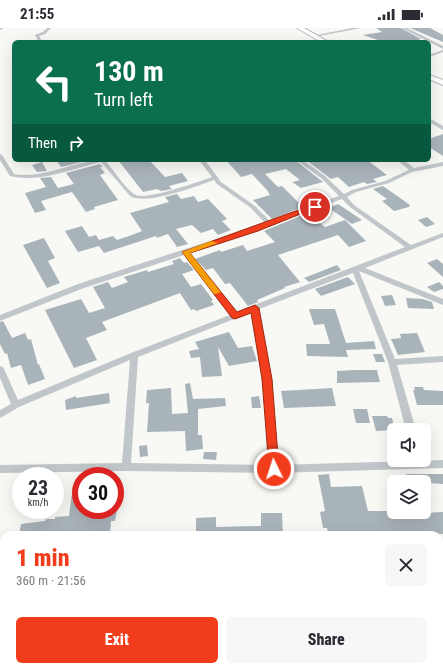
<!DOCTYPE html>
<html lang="en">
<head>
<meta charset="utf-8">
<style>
	body { margin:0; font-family:"Roboto Condensed",sans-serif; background:#f7f7f7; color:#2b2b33; height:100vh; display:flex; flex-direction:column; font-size:15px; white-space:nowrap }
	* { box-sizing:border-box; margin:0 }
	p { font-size:13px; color:#7c7c81 }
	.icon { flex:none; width:22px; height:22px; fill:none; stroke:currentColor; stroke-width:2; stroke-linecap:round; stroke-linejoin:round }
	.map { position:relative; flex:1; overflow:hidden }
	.panel { position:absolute; left:0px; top:503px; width:443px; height:140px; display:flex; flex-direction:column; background:#fff; border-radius:12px 12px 0 0; box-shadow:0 4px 16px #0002 }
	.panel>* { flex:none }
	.top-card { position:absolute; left:12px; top:12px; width:419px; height:122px; border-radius:6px; box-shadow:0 4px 16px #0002; background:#0b6e4f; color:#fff; overflow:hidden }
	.buttons { position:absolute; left:387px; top:395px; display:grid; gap:8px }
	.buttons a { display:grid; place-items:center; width:44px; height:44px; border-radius:6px; background:#fff; box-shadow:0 4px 16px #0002; font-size:20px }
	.speed { position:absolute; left:12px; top:439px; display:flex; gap:8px; font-size:20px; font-weight:700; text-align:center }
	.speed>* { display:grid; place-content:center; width:52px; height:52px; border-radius:50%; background:#fff; box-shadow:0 4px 16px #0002; line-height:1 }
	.speed small { font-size:10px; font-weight:400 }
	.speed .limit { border:6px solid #d22; background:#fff; color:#111 }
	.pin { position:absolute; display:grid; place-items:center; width:34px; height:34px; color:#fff; margin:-17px; border:2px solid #fff; border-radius:50%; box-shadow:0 1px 4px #0007 }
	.me { position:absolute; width:44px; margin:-22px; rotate:356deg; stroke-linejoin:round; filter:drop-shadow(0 0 3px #0008) }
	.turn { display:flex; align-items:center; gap:14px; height:84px; padding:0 16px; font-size:18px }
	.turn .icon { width:52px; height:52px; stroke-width:2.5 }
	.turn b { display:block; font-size:28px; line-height:34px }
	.then { display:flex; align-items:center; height:38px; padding:0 16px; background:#0003; gap:8px; font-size:15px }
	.round { display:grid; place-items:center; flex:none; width:42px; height:42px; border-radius:6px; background:#f7f7f7 }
	.overview { display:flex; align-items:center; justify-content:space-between; height:68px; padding:0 16px }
	h1 { font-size:24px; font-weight:800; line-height:30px; color:#f13d1c }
	.button { display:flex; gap:8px; margin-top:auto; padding:8px 16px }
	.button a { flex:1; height:46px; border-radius:6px; background:#f13d1c; color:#fff; font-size:16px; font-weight:800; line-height:46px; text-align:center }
	.button a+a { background:#f7f7f7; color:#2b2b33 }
	.status { display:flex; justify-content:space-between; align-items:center; height:28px; padding:0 20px; background:#fff; direction:ltr }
	.status svg { height:11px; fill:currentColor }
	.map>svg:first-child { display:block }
	.building { fill:#a9b4ba }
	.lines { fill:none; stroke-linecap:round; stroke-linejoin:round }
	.secondary-casing { stroke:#b5bcc1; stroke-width:2 }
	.street { fill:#c1c6ca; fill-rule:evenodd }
	.secondary { fill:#fff; fill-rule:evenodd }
	.route { fill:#f13d1c; stroke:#9d2812 }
	.slow { fill:#f59e0b }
</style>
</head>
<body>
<div class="status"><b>21:55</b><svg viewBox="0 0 49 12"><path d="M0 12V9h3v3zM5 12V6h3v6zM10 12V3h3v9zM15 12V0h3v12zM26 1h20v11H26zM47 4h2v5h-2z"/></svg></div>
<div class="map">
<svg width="443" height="643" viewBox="0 0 443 643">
	<rect width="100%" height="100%" fill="#f8f8f5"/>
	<!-- building -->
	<path class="building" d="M376,0H401L421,11L412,14H384L363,7L382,4Z
		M410,0H430L443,7V14Z
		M443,106V128L429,119V111Z
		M56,132H90L61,139Z
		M118,132H149L165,149L182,145L188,153L169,158L172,161L161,163L157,161L143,164Z
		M226,132H295L323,154L301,160L292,154L300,152L286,141L265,146L278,159L282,158L302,178L299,179L300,180L272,191L253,172L270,167L267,162L252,146L241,149Z
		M306,132H367L387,147L373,151L377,154L367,156L364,154L349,159L338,149L331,151Z
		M42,134L47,143L37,144L32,137Z
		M100,136L103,139H100L105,145L100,147L118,172L94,179L95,181L86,184L72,164L41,173L46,182L35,185L25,165L46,159L40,150L51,149L58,160L74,156L66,145Z
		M383,158L410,177L409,179L394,183L382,173L387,171L373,161Z
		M177,166L181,171L194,168L198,174L208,171L227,191L222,193L231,202L218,207L213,201L201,205L192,197L176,201L188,216L177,219L168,206L157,210L156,208L104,225L99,218L78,224L65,203L82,198L89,209L96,207L99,212L113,208L117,212L132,207L142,203L130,185L169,174L165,169Z
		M338,176L362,192L352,196L329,180Z
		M305,186L312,194L316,192L325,199L345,192L366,213L349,219L338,207L278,227L300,254L284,259L285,260L257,272L258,274L248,278L230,255L225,256L213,240L206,242L195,231L220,222L221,224L243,217L247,223L275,214L264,203Z
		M427,189L435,196L426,199L418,192Z
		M44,210L55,230L48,233L60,255L47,260L23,217Z
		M180,230L184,235L187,234L194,242L182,246L191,259L201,256L213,272L211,273L214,277L196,283L194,281L191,282L180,265L102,294L107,302L86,310L97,332L74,340L45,282L81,271L89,285L105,280L93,259L108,254L112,260L128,254L124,249L147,242L148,244L174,236L172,233Z
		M437,231L443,236V249L427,235Z
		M337,237L341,242L309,254L304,250Z
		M348,249L355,256L321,268L315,261Z
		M439,254L443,258V261L434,264L427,259Z
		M392,267L396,277L385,278L381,268Z
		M406,270L423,271L432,274L434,281L408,280Z
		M309,281H335L346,315L374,313L376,321L346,322L348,329L307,328L306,316H330L324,296L314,297Z
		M3,293L12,310L25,305L28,312L31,311L38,337L39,336L45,351L28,357L21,337L11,340L7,325L5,326L0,316V294Z
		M229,304L238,320L252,318L257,333L229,338L218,319L222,348L202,349L200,329L191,330L189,323L199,321L195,314Z
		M417,305L425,324L398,327L391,311L401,310L400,306Z
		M373,326H382L385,334H376Z
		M355,342H377L380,354L337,355V343Z
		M190,355L193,371L225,370L226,378L198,381V407H202L203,421L186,423L185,403L147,404L149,375H146L147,362L171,360L172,386L188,385L185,356Z
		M414,359H423L424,362L443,363V377H417L413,362H415Z
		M332,360L336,378L284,380L281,363Z
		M109,365L110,375L66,382L65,372L76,368V370Z
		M259,368L261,380H252L251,369Z
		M353,381H367L370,395H356Z
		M372,388H387L388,390H392L395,402L376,403Z
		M147,417L148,428L140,429L139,418Z
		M204,424H217L216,432L203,431Z
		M329,446L331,459L362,458L368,483H394L405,486L443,484V506L382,507V505L347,506V503L328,504L327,500H323L320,484L325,483L318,447Z
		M406,446H443V456L409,454Z
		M81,457V482H117L115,493H111L110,507H19L21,496L45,493L46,491H55V489L69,488L73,458Z
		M261,485H282L283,507H196V490L216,489V499L261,498Z"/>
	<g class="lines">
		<!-- secondary casing -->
		<g class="secondary-casing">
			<path id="secondary" d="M297,0H304L329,14H321Z
				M429,47L443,52V57L429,51Z"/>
		</g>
		<!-- street -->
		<path class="street" d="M0,0H4L0,2Z
			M47,0H51L45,6L39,8L42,13L39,14L35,7L43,4Z
			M352,0H361L314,9L312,8Z
			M402,0H407L443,18V21Z
			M443,22V24L429,29V27Z
			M429,90L443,98V102L429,94Z
			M0,126L2,127L14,146C46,151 74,132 105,132C112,140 127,163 136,167C148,172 198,154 212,149L199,132H205L221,154L255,178L270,193L339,168L321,150L296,132H303L325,148L344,166L352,162L385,153L409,142L397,132H404L414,140L443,134V138L412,144L389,155L356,164L347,169L354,177L411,217L443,205V209L365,240L443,271V277L359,243L395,331L443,328V334L397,337L416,402H406L388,334L353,245L259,281L271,351L278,437L443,432V440L274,445L126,443L0,445V437L122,435L130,332L19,379L0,390V382L11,376L0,350V338L3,339L4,341L18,372L131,325L230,287L184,227L84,260L0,293V287L78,256L265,195L251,180L217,156L214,152C197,158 145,178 130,168L101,134C72,141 40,155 10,148L0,132ZM342,171L350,179L405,219L236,284L189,225L257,202ZM252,284L263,351L269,437L131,435L138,329Z
			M439,586H443V598H439Z
			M0,592H4V604H0Z
			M414,639H426L427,643H415Z"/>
		<!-- secondary -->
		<use href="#secondary" class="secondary"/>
	</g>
	<!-- route -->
	<path class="route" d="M312,177L318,179L258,203L190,225L237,284L255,277L259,280L272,351L279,441L278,444L274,446L270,444L269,441L262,351L251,285L235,291L232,290L182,224Z"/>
	<!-- slow -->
	<path class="slow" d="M211,213L218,215L190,225L219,262L221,264L216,266H214L182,224Z"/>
</svg>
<div class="buttons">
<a><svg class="icon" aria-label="sound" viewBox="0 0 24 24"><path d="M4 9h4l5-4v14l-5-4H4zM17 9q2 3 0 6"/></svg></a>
<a><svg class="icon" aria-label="layers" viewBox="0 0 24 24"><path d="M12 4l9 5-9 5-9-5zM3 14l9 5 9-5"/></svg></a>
</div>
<div class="speed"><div>23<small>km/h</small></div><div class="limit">30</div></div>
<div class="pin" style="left:315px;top:179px;background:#d93025"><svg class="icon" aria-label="arrive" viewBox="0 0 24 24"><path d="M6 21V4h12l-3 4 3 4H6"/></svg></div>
<svg class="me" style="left:274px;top:441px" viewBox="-20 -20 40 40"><circle r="17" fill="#f13d1c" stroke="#fff" stroke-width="3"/><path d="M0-11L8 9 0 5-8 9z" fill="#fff"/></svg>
<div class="top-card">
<div class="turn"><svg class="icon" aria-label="left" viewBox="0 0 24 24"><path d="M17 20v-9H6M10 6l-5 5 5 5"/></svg><div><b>130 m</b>Turn left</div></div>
<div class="then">Then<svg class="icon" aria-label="right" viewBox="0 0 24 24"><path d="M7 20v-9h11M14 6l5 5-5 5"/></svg></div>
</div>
<section class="panel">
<div class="overview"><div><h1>1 min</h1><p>360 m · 21:56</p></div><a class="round"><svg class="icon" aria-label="close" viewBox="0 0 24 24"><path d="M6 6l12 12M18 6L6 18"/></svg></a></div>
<div class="button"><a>Exit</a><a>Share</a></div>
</section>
</div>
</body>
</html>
